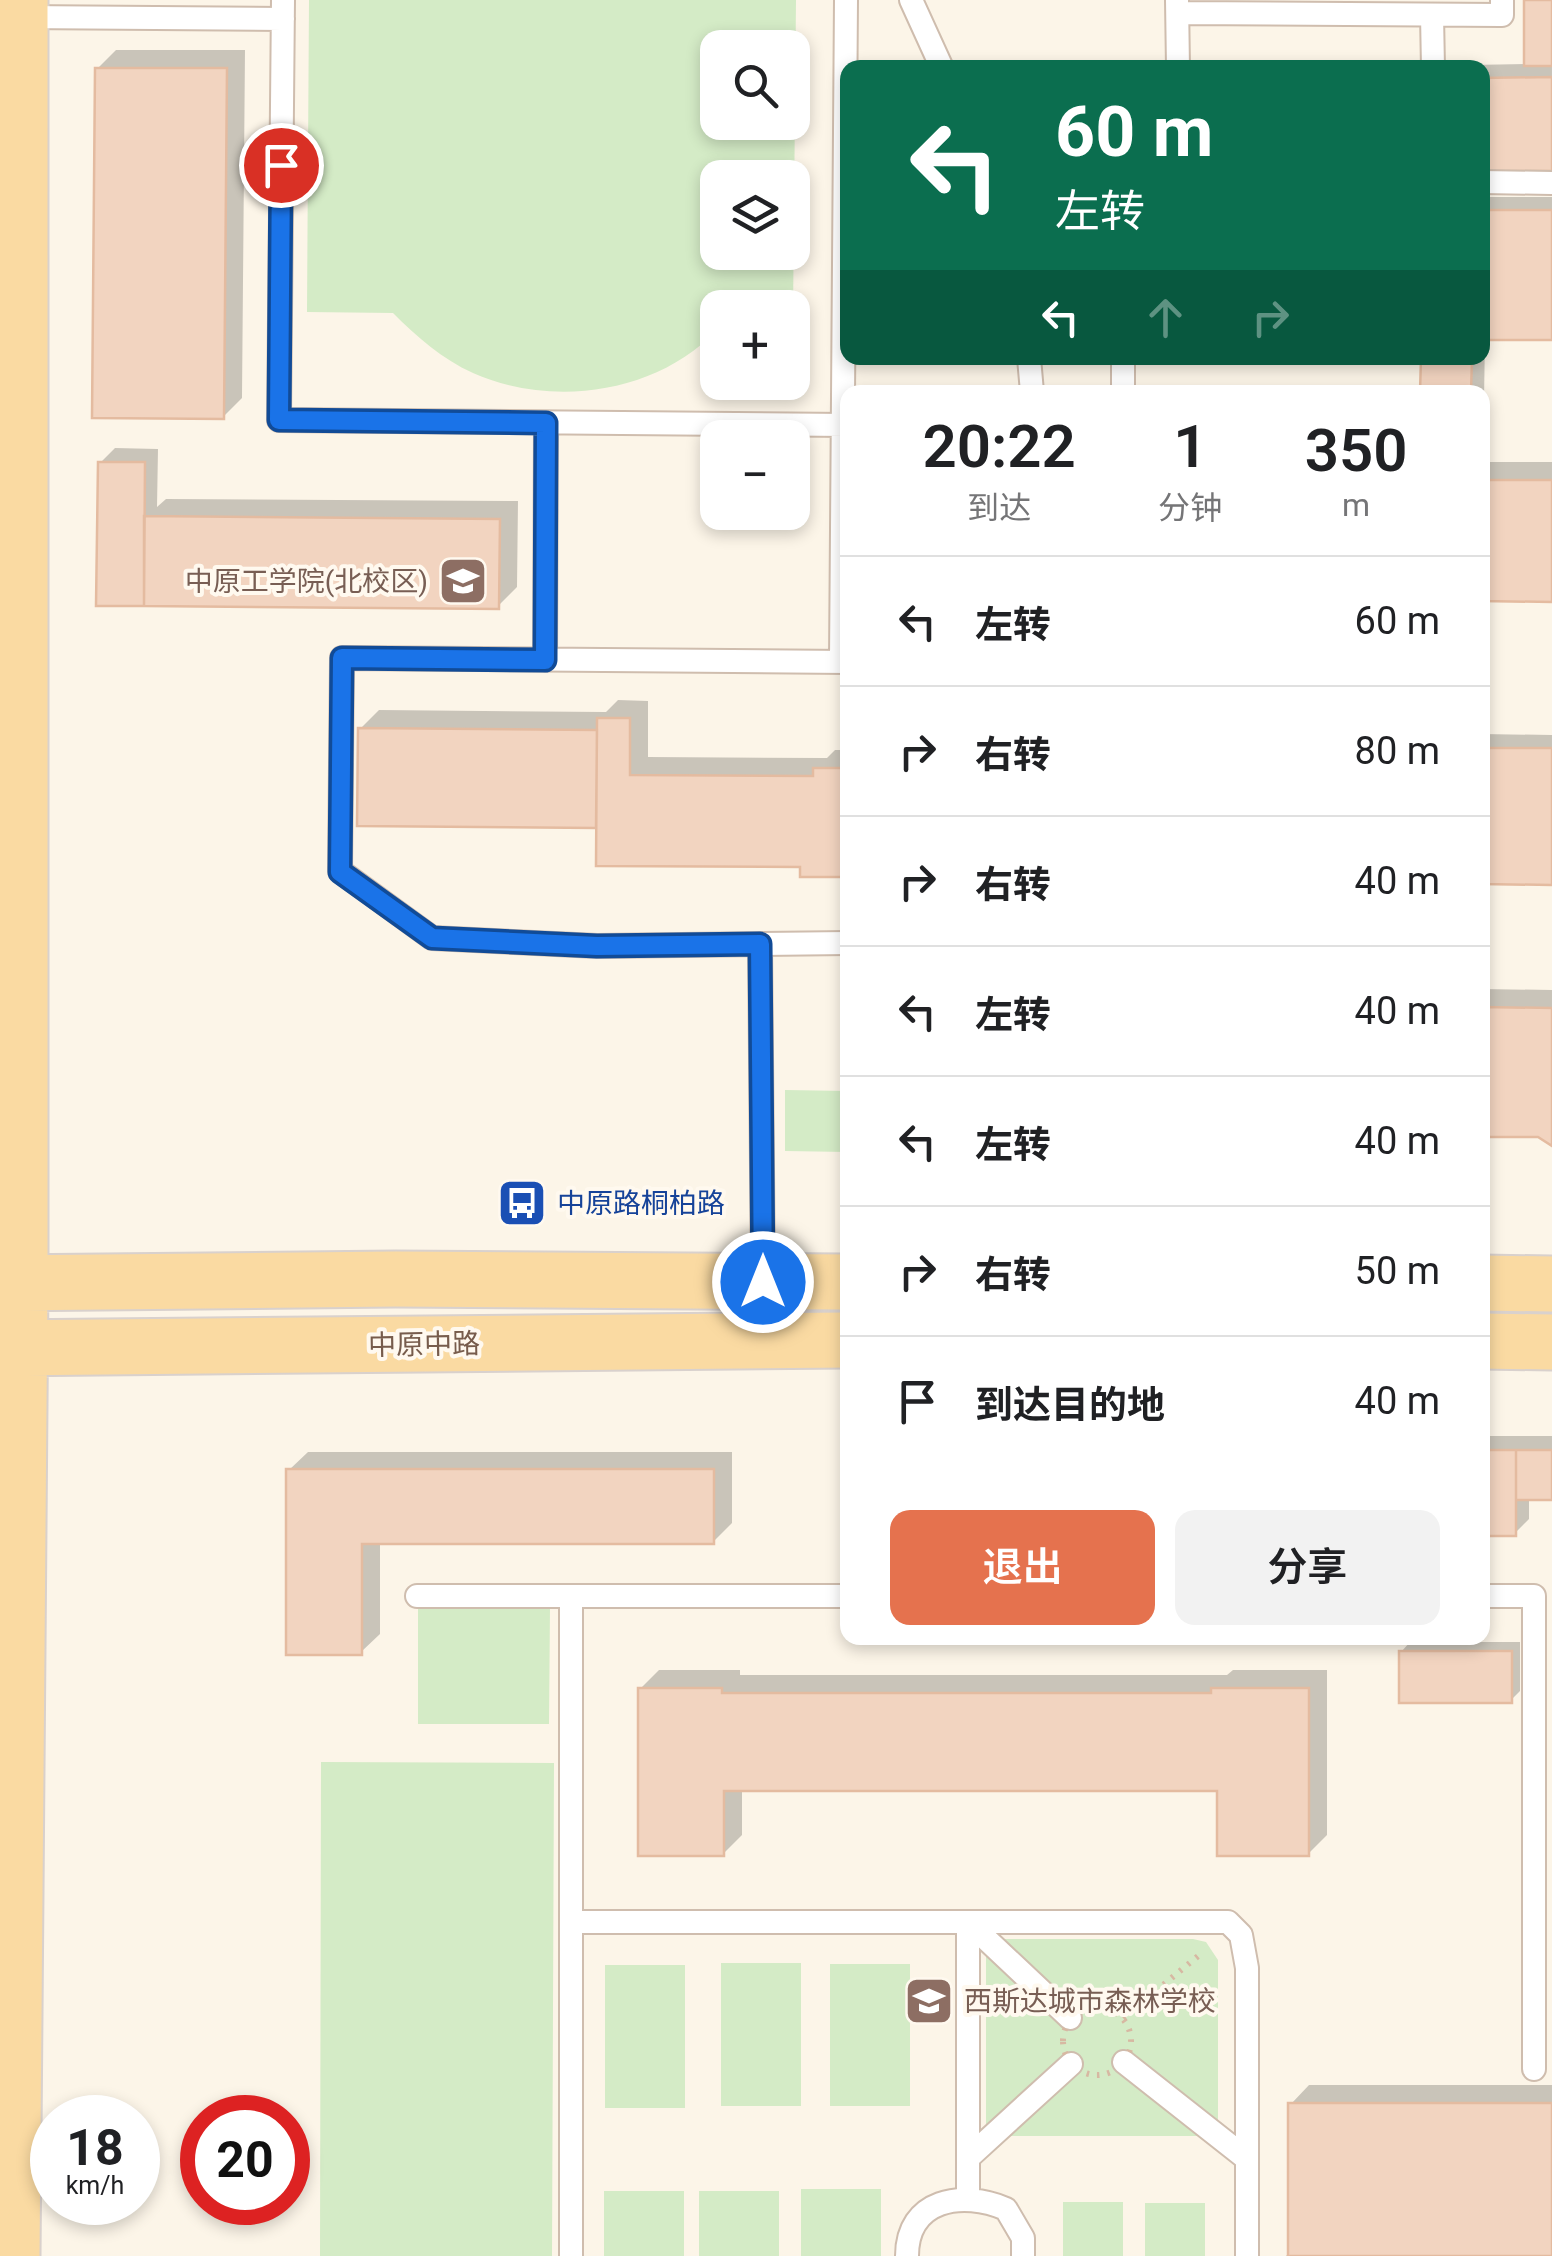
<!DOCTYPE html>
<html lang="zh">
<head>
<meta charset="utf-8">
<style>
	body { margin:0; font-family:Roboto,"Noto Sans SC",sans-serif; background:#f2f2f2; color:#202124; height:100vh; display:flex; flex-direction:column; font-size:38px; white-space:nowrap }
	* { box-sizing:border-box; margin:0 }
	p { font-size:32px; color:#757577 }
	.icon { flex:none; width:55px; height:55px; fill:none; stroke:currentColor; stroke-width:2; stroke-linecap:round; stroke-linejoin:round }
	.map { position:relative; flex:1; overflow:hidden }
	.details { position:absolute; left:840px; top:385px; width:650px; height:1260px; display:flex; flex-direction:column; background:#fff; border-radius:20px; box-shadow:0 5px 15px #0003 }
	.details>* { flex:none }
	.top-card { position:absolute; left:840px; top:60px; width:650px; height:305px; border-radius:20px; box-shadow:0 5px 15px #0003; background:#0b6e4f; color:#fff; overflow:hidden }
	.fabs { position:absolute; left:700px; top:30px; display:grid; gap:20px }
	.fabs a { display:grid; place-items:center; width:110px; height:110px; border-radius:20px; background:#fff; box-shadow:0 5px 15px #0003; font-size:50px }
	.speed { position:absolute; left:30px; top:2095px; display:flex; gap:20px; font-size:50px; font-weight:700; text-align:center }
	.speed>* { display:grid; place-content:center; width:130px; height:130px; border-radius:50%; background:#fff; box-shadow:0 5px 15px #0003; line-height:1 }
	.speed small { font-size:25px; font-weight:400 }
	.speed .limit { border:15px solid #d22; background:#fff; color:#111 }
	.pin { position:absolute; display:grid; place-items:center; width:85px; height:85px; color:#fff; margin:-42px; border:5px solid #fff; border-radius:50%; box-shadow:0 2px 10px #0007 }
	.me { position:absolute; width:110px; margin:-55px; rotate:0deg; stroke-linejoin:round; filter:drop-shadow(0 0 8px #0008) }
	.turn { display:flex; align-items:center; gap:35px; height:210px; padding:0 50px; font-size:45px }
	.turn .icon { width:130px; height:130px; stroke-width:2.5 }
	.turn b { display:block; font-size:70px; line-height:85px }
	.lanes { display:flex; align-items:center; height:95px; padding:0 50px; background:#0003; justify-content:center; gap:50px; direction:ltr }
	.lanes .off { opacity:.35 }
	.eta { display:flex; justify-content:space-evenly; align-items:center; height:170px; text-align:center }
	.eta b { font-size:60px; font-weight:600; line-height:70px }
	.cta { display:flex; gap:20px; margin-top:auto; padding:20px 50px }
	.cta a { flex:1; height:115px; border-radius:20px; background:#e5724e; color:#fff; font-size:40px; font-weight:600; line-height:115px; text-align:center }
	.cta a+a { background:#f2f2f2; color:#202124 }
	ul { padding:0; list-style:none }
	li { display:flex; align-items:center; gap:30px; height:130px; padding:0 50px; border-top:2px solid #e0e0e0 }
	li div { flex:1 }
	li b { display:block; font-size:38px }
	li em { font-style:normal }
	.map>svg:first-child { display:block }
	.green { fill:#d4ebc6; fill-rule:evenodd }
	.shadow { fill:#0003 }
	.building { fill:#f2d4c0; stroke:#e4bba0; stroke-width:2.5 }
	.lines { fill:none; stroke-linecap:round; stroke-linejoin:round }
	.service-casing { stroke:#cfbdae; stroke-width:26 }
	.primary-casing { stroke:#d9d1cd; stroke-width:59 }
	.path { stroke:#d7b8a2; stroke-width:6; stroke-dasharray:2.5 8; stroke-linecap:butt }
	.service { stroke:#fff; stroke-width:22 }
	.primary { stroke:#fadaa2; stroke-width:55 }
	.route-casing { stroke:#114b97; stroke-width:25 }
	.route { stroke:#1a73e8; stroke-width:18 }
	.labels { text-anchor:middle; stroke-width:8; stroke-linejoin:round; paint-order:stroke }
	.education-label { font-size:28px; fill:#785e54; stroke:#fff9ef; text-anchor:end }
	.transit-label { font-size:28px; fill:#164399; stroke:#fff9ef; text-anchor:start }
	.street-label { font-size:28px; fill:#775c4c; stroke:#fff9ef }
</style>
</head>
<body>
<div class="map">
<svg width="1552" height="2256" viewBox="0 0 1552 2256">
	<rect width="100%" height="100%" fill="#fcf5e8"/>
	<!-- green -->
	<path class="green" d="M309,0H796L793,316L792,308H718L717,330C656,394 552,408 473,373C442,359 417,337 393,313L307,312ZM718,48H792V122H718ZM718,178H792V252H718Z
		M785,1090L847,1091V1152L785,1151Z
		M418,1607H550L549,1724H418Z
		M321,1762L554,1763L552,2256H320Z
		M986,1939H1193L1206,1942L1218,1960V2136H986Z
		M721,1963H801V2106H721Z
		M830,1964H910V2106H830Z
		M605,1965H685V2108H605Z
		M801,2189H881V2256H801Z
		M604,2191H684V2256H604Z
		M699,2191H779V2256H699Z
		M1063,2202H1123V2256H1063Z
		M1145,2203H1205V2256H1145Z"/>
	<!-- shadow -->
	<path class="shadow" d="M1527,0H1552V169H1482V68H1467L1470,65L1527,64Z
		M116,50H245L242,398L223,417L97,69Z
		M1482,197H1552V338H1485L1483,462H1552V599H1482V392H1423V358H1482Z
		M115,448L158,449L157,507L166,499L518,501L517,587L498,606L99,603L100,463Z
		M618,700L648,701V757L827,758L835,750H848V874L598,826L359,824L360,729L379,710L606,712Z
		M1482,734L1552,735V883L1482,882Z
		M1482,989L1552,990V1143L1539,1135L1482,1134Z
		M1482,1436H1552V1498H1529V1519L1515,1533H1482Z
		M308,1452H732V1523L713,1542H380V1634L361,1652L289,1470Z
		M1410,1642H1520V1691L1511,1700L1401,1652Z
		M659,1670H740V1675H1227L1233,1670H1327V1835L1308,1854L1219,1788H742V1835L723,1854L640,1689Z
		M1309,2085H1552V2253L1516,2256H1286L1291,2251V2104Z"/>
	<!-- building -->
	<path class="building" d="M1524,0H1552V66H1524Z
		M95,68H227L224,419L92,418Z
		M1552,77V171H1482V78Z
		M1482,210H1552V340H1482Z
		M1421,358H1472L1471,392H1420Z
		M98,462H145L144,606H96Z
		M1482,480H1552V602L1482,601Z
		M144,516L500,519L499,609L144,606Z
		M597,718H630V775L813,776V768H848V877H800V867L596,866Z
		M358,728L597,730L596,828L357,826Z
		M1482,748H1552V885L1482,884Z
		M1482,1007L1552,1008V1146L1538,1137H1482Z
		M1482,1450H1516V1536H1482Z
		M1516,1450H1552V1500H1516Z
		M286,1469H714V1544H362V1655H286Z
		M1399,1651H1512V1703H1399Z
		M638,1688H722V1693H1211V1688H1309V1856H1217V1791H724V1856H638Z
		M1288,2103H1552V2256H1288Z"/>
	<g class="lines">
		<!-- service casing -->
		<g class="service-casing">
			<path id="service" d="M283,0L279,420L848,425
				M911,0L942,68
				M1177,0L1178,68
				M1178,13L1502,15V0
				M1432,15L1433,68
				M20,17L283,19
				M1482,182L1552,183
				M1029,358L1032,392
				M1123,392V358
				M545,660L546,423
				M841,662L846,0
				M848,662L342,658L340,871L432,938L597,946L848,943
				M760,944L763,1281
				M417,1596H848
				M571,1596V2256
				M1482,1596H1534V2069
				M571,1922H1228L1241,1935L1247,1968V2256
				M1124,2062L1247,2159
				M968,2158L1071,2064
				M968,2199V1922L1070,2018
				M907,2256C907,2199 962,2190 1006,2209L1023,2238V2256"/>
		</g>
		<!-- primary casing -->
		<g class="primary-casing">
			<path id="primary" d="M0,1283L395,1279L848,1282
				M1482,1283L1552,1284
				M1482,1341L1552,1342
				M0,1348L848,1340
				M12,2256L20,1283V0"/>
		</g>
		<!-- path -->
		<path class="path" d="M1063 2041a34 34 0 1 1 68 0a34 34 0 1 1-68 0Z
			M1123,2018L1203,1952"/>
		<!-- service -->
		<use href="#service" class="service"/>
		<!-- primary -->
		<use href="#primary" class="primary"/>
	</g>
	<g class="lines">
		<!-- route casing -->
		<g class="route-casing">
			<path id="route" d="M281,165L279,420L546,423L545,660L342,658L340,872L432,938L597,946L760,944L763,1282"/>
		</g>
		<!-- route -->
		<use href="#route" class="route"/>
	</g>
	<!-- icons -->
	<defs>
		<g id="university-square" transform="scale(2.5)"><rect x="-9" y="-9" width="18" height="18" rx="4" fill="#8d6e63" stroke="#fff9ef"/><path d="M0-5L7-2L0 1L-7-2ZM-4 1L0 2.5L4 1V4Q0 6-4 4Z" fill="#fff"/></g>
		<g id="bus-square" transform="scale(2.5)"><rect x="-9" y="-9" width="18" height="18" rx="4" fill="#1a4fb4" stroke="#fff9ef"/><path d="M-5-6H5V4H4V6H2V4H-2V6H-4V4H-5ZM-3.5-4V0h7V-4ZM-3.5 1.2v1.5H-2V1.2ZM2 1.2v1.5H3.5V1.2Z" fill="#fff"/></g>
		<g id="school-square" transform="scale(2.5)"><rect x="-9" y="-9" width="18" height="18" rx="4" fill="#8d6e63" stroke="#fff9ef"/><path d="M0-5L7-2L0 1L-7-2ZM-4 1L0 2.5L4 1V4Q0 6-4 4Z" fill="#fff"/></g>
	</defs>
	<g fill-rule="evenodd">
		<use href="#university-square" x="463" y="581"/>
		<use href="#bus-square" x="522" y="1203"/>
		<use href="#school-square" x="929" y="2001"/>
	</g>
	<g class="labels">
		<!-- education labels -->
		<g class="education-label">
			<text x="428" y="591">中原工学院(北校区)</text>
			<text x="964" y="2011" text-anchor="start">西斯达城市森林学校</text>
		</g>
		<!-- transit labels -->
		<g class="transit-label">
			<text x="557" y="1213">中原路桐柏路</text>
		</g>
		<!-- street labels -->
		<g class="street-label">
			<text transform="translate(424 1344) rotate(-1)" y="10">中原中路</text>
		</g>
	</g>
</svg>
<div class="fabs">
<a><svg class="icon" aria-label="search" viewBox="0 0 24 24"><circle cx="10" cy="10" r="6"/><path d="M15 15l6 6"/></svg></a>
<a><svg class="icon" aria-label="layers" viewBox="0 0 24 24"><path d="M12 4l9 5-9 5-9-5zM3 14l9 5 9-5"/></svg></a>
<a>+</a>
<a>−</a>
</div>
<div class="speed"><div>18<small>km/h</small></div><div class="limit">20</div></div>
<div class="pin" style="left:281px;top:165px;background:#d93025"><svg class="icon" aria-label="arrive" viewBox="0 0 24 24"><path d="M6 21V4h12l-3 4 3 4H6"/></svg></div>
<svg class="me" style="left:763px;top:1282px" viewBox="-20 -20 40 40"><circle r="17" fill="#1a73e8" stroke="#fff" stroke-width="3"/><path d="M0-11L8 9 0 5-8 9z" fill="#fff"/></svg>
<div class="top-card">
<div class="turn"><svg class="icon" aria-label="left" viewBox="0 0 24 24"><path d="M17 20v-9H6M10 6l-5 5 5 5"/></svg><div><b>60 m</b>左转</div></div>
<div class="lanes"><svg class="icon" aria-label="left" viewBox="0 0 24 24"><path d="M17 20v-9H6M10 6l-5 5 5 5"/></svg><svg class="icon off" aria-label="ahead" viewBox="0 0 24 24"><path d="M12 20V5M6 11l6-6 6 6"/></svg><svg class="icon off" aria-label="right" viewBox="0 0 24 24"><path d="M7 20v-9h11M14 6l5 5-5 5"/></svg></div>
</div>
<section class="details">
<div class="eta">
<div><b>20:22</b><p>到达</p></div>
<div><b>1</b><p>分钟</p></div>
<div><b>350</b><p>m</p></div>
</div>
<ul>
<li><svg class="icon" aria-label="left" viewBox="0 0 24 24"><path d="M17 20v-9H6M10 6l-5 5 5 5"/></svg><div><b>左转</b></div><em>60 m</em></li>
<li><svg class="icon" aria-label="right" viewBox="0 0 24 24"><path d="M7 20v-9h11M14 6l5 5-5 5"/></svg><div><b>右转</b></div><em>80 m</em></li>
<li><svg class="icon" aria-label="right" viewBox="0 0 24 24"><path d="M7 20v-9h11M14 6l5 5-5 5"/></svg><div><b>右转</b></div><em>40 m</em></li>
<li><svg class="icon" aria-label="left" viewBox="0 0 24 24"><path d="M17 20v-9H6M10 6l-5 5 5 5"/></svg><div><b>左转</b></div><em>40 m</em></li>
<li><svg class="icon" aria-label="left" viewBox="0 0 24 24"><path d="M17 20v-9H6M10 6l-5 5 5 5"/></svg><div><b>左转</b></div><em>40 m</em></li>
<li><svg class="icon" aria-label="right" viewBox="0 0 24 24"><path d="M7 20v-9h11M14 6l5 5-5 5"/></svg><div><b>右转</b></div><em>50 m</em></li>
<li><svg class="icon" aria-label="arrive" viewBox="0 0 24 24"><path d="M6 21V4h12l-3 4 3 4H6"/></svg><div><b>到达目的地</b></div><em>40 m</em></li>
</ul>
<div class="cta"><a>退出</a><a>分享</a></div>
</section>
</div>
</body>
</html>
